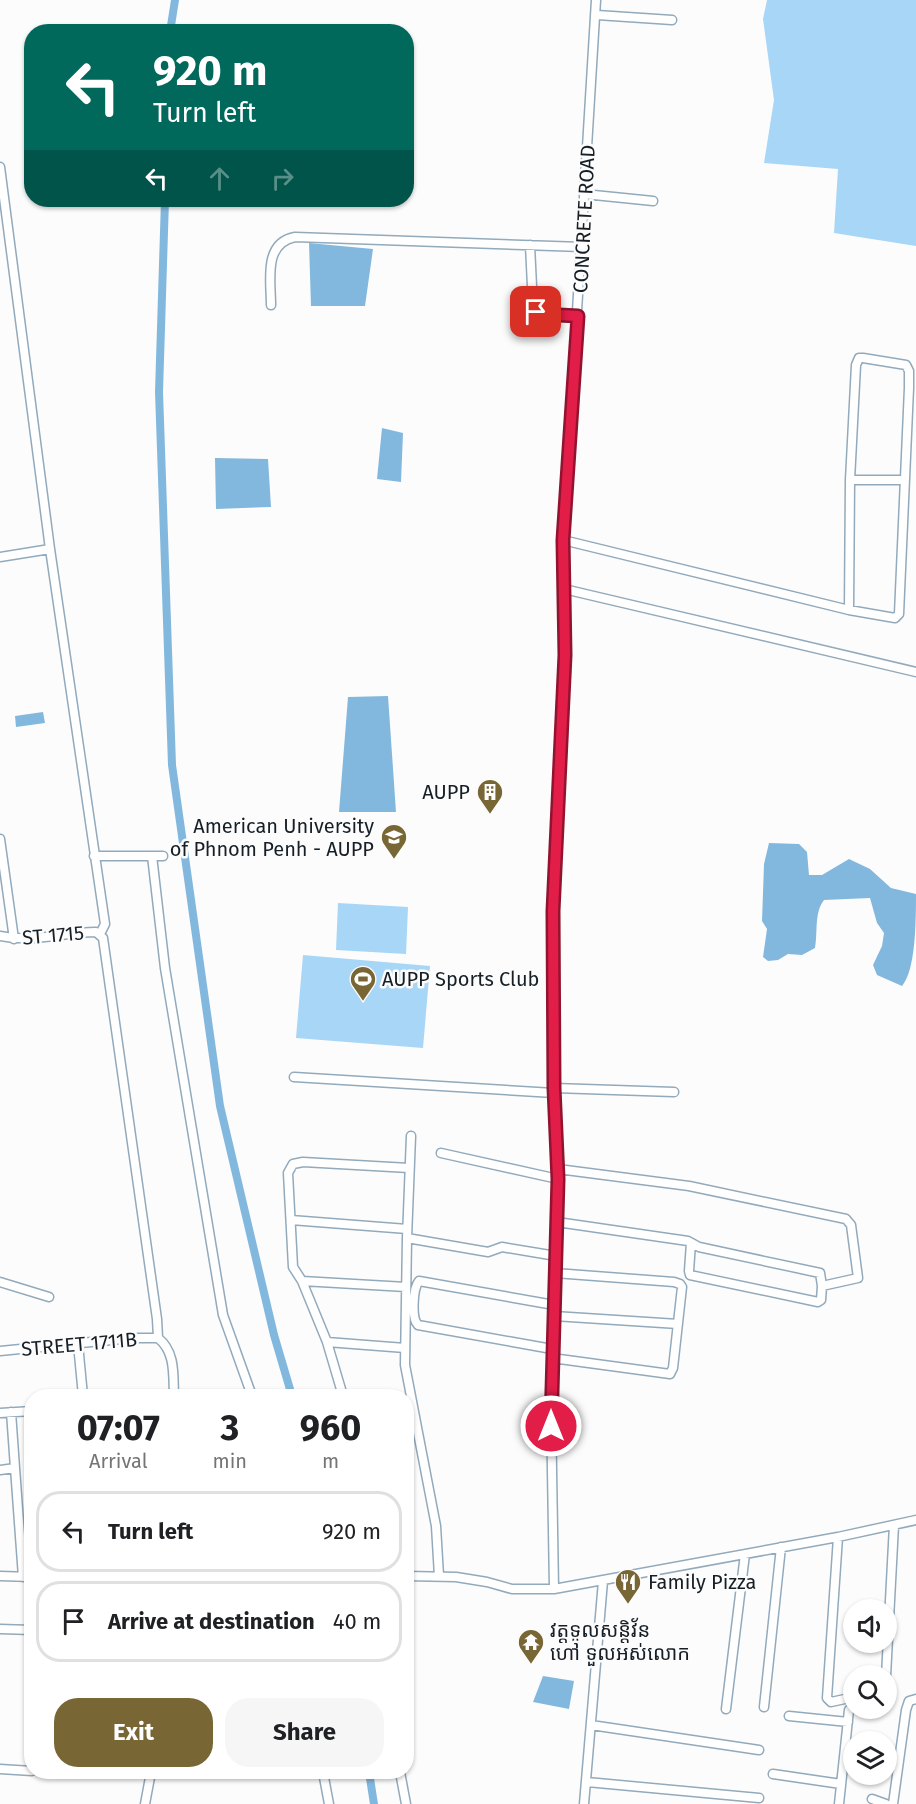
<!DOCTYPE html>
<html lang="en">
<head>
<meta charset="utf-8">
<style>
	body { margin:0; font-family:"Fira Sans","Noto Sans Khmer",sans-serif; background:#f6f6f6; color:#202124; height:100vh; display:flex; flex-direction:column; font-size:22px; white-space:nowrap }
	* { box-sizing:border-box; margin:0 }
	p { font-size:20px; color:#757577 }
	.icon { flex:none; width:33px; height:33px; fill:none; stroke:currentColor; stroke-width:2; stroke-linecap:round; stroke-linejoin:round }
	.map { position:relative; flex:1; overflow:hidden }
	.details { position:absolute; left:24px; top:1389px; width:390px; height:390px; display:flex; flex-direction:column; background:#fff; border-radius:24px; box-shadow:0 2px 4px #0004 }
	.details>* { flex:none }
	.guide { position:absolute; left:24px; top:24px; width:390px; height:183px; border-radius:24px; box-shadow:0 2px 4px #0004; background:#00695c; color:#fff; overflow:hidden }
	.tools { position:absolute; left:843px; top:1599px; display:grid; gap:12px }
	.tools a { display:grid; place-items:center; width:54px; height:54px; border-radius:50%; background:#fff; box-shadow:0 2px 4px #0004; font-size:30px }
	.pin { position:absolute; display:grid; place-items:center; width:51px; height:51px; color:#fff; margin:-26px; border-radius:12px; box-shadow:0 3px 9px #0006 }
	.me { position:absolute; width:66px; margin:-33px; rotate:0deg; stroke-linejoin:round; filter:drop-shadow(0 0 4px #0008) }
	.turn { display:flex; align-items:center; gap:21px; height:126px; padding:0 30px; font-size:27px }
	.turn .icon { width:78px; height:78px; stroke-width:2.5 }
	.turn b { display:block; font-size:42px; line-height:51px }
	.lanes { display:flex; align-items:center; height:57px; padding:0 30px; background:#0003; justify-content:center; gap:30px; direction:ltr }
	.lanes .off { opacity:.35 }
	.eta { display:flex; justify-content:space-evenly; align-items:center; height:102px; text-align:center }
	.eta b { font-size:36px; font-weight:700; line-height:42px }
	.button { display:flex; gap:12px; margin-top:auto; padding:12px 30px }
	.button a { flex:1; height:69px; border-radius:24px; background:#786634; color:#fff; font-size:24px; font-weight:700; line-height:69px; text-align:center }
	.button a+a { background:#f6f6f6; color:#202124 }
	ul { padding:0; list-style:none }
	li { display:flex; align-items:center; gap:18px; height:81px; margin:0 12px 9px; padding:0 18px; border:3px solid #e0e0e0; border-radius:24px }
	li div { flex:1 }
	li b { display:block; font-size:22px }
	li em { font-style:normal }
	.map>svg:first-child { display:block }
	.green { fill:#a8d6f6 }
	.water { fill:#83b8de }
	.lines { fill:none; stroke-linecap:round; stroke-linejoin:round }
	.canal { stroke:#83b8de; stroke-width:8 }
	.minor-casing { stroke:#92aabb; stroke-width:11 }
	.minor { stroke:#fff; stroke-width:8 }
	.route-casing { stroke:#92132f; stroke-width:15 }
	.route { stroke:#e11d48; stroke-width:10 }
	.labels { text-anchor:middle; stroke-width:5; stroke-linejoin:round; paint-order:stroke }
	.street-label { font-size:20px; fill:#161f26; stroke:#fcfcfc }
	.poi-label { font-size:20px; fill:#161f26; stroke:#fcfcfc; text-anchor:start }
</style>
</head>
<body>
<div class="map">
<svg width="916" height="1804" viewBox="0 0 916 1804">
	<rect width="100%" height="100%" fill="#fcfcfc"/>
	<!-- green -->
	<path class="green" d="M767,0H916V246L834,233L838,169L764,163L774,100L763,19Z
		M338,903L408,907L406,954L336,950Z
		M303,955L430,966L423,1048L296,1038Z"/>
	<!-- water -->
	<path class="water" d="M309,243L373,249L365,306H311Z
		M382,428L403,433L401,482L377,479Z
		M215,458L268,459L271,507L216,509Z
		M388,696L396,812H339L348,697Z
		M43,712L45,723L16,727L15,716Z
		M769,843L799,844L807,852L809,875H822L849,859L870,869L891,888L916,894C916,919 916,970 902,986L877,975L873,965L882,946L884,933L877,923L870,898L824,900C814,913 818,931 815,948L802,955L788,954L778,960L768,961L763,957L767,929L762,921L764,864Z
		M543,1676L574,1681L569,1709L533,1702Z"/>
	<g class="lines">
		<!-- canal -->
		<path class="canal" d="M170,32L175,0
			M165,200L159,392L172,765L220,1106L274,1335L292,1396
			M369,1772L374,1804"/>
		<!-- minor casing -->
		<g class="minor-casing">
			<path id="minor" d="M597,15L672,20
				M0,167L50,549L105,924L100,934
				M584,194L653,201
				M530,245L533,307L540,314L578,317
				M271,305C271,281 263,243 295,237L582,247
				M850,480H905
				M563,540L849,610L895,618L899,614L909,388V371L906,365L863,358H859L856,365L850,480L849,610
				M0,557L50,549
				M564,589L916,672
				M0,839L14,939
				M94,856H163
				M152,856L165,968L223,1315L252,1396
				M0,936C33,943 63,932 96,932L103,938L157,1319L158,1338C176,1352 173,1376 174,1396
				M294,1077L554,1093
				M554,1088L674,1092
				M411,1136L407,1238L405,1365L436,1526L439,1576
				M441,1153L558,1179
				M558,1169L689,1186L846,1219L851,1225L858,1278L822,1286
				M291,1220L407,1229
				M557,1222L688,1241L699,1247L820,1273L822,1286L821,1300L818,1302L690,1275L689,1271L691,1243
				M407,1238L488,1252L502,1247L556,1256
				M302,1281L406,1287
				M0,1282L49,1297
				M554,1316L678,1324
				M327,1342L405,1348
				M78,1344L83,1396
				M552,1349L418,1325C411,1318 413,1288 419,1281L554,1305
				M0,1351L132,1338H158
				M552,1358L670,1374L673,1368L682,1287L680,1284L674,1282L555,1273
				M343,1396L327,1342L302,1281L293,1267L288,1173L293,1164L303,1162L409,1168
				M11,1412L15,1468
				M0,1413L32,1411
				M0,1470L15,1468L23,1577
				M838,1537L827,1698L831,1702L854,1697
				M0,1576L32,1577
				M406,1576L456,1577L487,1582L512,1589H554L838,1537L916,1520
				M554,1589L551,1411L558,1169L554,1093L553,911L565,655L563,540L596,0
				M0,1629L32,1630
				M886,1676L894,1525
				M764,1707L781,1547
				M726,1709L745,1554
				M789,1716L848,1722
				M591,1725L759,1750
				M0,1769L32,1771
				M323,1772L329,1804
				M400,1772L406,1804
				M773,1774L841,1784
				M587,1782L759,1798
				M872,1799L886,1804
				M145,1804L151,1772
				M584,1804L603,1581
				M839,1804L849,1710
				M893,1804L906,1710L909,1701L916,1699"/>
		</g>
		<!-- minor -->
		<use href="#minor" class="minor"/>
	</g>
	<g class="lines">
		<!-- route casing -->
		<g class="route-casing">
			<path id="route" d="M536,312L540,314L578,316L563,540L565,655L553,911L554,1088L558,1179L551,1426"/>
		</g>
		<!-- route -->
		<use href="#route" class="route"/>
	</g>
	<!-- icons -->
	<defs>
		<g id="building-pin" transform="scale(1.35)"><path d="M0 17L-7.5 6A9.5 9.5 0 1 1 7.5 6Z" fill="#786634" stroke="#fcfcfc"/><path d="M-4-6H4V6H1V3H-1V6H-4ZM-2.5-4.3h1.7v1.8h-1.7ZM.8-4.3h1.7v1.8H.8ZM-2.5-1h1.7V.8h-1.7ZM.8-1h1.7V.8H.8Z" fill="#fff"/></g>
		<g id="university-pin" transform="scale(1.35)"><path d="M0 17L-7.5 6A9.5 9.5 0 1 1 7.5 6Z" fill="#786634" stroke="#fcfcfc"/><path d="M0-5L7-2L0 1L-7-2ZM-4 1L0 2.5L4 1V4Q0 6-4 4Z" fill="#fff"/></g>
		<g id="stadium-pin" transform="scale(1.35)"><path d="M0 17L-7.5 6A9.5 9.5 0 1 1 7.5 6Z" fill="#786634" stroke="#fcfcfc"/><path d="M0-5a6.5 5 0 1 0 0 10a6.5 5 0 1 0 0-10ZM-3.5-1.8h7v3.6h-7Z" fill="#fff"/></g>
		<g id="restaurant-pin" transform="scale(1.35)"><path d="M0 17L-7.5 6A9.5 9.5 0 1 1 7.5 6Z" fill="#786634" stroke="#fcfcfc"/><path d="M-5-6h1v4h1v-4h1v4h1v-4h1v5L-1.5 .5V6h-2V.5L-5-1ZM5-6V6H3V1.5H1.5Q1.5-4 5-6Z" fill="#fff"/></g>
		<g id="temple-pin" transform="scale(1.35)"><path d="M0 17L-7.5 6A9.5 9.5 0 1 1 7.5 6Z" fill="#786634" stroke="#fcfcfc"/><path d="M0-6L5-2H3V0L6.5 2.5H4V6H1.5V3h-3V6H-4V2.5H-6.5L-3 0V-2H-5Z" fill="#fff"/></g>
	</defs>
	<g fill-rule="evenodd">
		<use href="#building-pin" x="490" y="792"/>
		<use href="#university-pin" x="394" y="837"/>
		<use href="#stadium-pin" x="363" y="979"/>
		<use href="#restaurant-pin" x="628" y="1582"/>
		<use href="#temple-pin" x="531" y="1642"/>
	</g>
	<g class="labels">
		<!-- street labels -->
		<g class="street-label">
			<text transform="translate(584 219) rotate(-87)" y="7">CONCRETE ROAD</text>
			<text transform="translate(53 935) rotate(-5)" y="7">ST 1715</text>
			<text transform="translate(79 1344) rotate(-5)" y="7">STREET 1711B</text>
		</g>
		<!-- poi labels -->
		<g class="poi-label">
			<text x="470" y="799" text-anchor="end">AUPP</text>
			<text x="374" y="833" text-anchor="end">American University<tspan x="374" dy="23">of Phnom Penh - AUPP</tspan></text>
			<text x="382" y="986">AUPP Sports Club</text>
			<text x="648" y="1589">Family Pizza</text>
			<text x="550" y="1637">វត្តទូលសន្តិវ័ន<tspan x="550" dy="23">ហៅ ទួលអស់លោក</tspan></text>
		</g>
	</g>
</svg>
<div class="tools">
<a><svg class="icon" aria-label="sound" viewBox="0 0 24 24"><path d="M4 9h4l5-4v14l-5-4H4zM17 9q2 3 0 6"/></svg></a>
<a><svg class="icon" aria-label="search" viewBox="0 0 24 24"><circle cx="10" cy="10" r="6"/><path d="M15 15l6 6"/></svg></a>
<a><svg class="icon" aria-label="layers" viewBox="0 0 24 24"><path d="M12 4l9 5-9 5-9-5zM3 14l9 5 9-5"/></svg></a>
</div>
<div class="pin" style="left:536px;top:312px;background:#d93025"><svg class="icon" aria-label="arrive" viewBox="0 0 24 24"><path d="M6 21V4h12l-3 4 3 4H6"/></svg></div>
<svg class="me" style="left:551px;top:1426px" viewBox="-20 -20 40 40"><circle r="17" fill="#e11d48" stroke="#fff" stroke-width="3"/><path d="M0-11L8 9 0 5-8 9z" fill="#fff"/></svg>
<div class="guide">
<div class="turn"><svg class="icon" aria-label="left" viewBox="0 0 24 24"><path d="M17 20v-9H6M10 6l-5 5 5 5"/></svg><div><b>920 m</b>Turn left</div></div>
<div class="lanes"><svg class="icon" aria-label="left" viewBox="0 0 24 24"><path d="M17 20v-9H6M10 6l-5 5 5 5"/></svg><svg class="icon off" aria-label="ahead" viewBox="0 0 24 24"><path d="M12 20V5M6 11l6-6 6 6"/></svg><svg class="icon off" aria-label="right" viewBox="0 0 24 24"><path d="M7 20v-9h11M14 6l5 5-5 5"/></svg></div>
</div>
<section class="details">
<div class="eta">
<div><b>07:07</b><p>Arrival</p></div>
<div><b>3</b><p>min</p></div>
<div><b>960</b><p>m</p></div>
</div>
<ul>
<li><svg class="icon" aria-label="left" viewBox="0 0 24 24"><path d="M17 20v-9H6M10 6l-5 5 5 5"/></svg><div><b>Turn left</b></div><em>920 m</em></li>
<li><svg class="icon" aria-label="arrive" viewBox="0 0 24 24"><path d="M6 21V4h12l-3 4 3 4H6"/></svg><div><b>Arrive at destination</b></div><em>40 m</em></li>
</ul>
<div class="button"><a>Exit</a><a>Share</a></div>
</section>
</div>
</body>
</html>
